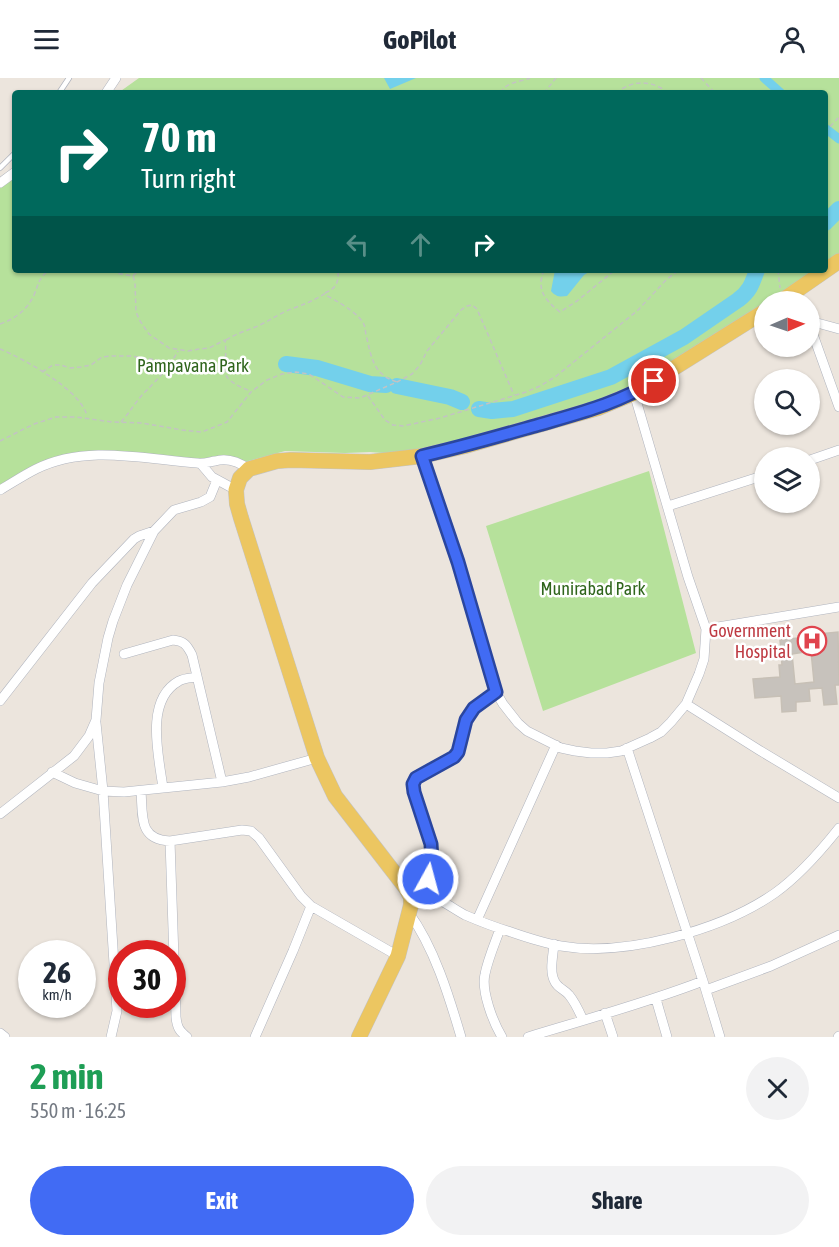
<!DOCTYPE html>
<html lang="en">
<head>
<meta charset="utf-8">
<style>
	body { margin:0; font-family:"Asap Condensed",sans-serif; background:#f2f2f3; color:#1f2937; height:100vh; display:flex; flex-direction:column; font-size:22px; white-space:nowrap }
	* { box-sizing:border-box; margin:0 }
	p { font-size:20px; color:#747a83 }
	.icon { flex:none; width:33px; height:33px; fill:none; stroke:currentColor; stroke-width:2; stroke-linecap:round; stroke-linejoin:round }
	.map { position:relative; height:959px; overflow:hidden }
	.drawer { display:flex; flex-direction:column; background:#fff; flex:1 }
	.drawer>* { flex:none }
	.banner { position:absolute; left:12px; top:12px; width:816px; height:183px; border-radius:6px; box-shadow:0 2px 4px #0004; background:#00695c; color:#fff; overflow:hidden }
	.needle { width:39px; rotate:88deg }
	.buttons { position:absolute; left:754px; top:213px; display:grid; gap:12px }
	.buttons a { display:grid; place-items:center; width:66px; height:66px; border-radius:50%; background:#fff; box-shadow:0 2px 4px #0004; font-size:30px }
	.speed { position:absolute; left:18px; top:862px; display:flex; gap:12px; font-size:30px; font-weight:700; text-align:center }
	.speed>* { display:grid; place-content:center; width:78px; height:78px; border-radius:50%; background:#fff; box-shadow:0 2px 4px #0004; line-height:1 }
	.speed small { font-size:15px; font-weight:400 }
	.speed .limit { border:9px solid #d22; background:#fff; color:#111 }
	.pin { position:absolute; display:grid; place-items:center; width:51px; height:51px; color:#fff; margin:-26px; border:3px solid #fff; border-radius:50%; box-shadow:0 2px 6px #0007 }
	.me { position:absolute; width:66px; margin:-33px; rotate:7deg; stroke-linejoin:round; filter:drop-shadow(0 0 4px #0008) }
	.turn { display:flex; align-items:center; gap:21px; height:126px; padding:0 30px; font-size:27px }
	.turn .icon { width:78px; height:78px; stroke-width:2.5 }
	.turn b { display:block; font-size:42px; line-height:51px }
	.lanes { display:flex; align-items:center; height:57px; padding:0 30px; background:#0003; justify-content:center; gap:30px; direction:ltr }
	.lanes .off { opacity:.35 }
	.round { display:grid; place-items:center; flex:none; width:63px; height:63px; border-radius:32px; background:#f2f2f3 }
	.overview { display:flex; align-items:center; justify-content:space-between; height:102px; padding:0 30px }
	h1 { font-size:36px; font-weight:700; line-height:45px; color:#1e9e55 }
	.cta { display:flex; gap:12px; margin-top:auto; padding:12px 30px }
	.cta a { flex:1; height:69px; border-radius:36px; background:#416bf4; color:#fff; font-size:24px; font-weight:700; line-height:69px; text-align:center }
	.cta a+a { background:#f2f2f3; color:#1f2937 }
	header { display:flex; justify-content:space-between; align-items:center; height:78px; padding:0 30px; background:#fff; font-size:27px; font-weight:700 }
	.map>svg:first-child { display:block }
	.green { fill:#b6e19b }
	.water { fill:#73d0eb }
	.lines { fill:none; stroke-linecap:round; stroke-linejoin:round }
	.canal { stroke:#73d0eb; stroke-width:9 }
	.river { stroke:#73d0eb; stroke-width:16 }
	.building { fill:#c7c2bc; stroke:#c7c0b6; stroke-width:1.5; fill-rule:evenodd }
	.lane-casing { stroke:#b0b4be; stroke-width:6 }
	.street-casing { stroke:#b0b4be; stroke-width:10 }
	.primary-casing { stroke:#c3c3c3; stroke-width:16 }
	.path { stroke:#c3c3c3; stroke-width:1.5; stroke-dasharray:4.5 3; stroke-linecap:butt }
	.lane { stroke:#fff; stroke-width:4.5 }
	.street { stroke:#fff; stroke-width:9 }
	.primary { stroke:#ecc661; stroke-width:15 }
	.route-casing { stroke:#2a469f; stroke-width:15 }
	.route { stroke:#416bf4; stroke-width:10 }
	.labels { text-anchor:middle; stroke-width:5; stroke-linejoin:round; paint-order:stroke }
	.park-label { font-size:18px; fill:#2f651c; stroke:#fff }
	.health-label { font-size:18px; fill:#be3a42; stroke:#fff; text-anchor:end }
</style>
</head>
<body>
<header><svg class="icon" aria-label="menu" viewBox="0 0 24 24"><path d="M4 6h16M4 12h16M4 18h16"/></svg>GoPilot<svg class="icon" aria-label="person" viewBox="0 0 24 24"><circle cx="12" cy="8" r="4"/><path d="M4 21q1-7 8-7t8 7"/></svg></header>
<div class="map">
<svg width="839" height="959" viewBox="0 0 839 959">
	<rect width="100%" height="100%" fill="#ece5dd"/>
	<!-- green -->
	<path class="green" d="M139,0H839V183L780,223L765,224V233L634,315L422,378L370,374L345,375L285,373L241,385L201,386L124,378L57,383L0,412V105L15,94V192H825V15H118Z
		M649,393L696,575L543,633L486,448Z"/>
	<!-- water -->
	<path class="water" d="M384,0H416L390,11Z
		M555,192H592L584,197L567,218C560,219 556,219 551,213Z"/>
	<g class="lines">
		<!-- canal -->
		<path class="canal" d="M764,0L781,15
			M825,50L839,61"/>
		<!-- river -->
		<path class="river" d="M825,145L839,131
			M286,286L317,290L370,306L386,307
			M397,308L450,319L462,324
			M479,331L492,333L513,331L611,299L684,259L738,222C750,213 752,206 757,192"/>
	</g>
	<!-- building -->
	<path class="building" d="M838,554L839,607H835L837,626L824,627L822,610L809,611L810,623L796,624V633L782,634L781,618L755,620L753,601L780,599L779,587H782L780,562L798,560V558ZM811,573L814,604L795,606L792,576Z"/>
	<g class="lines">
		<!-- lane casing -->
		<g class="lane-casing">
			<path id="lane" d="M59,15L69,0
				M0,90L15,75"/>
		</g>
		<!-- street casing -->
		<g class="street-casing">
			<path id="street" d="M106,15L116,0
				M0,105L15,94
				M810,243L839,251
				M810,248L839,329
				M422,378L458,484L496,614L503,626L518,645L527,653L561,670L575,673L591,675H607L621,673L650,660L661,654L671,644L686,626L699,596L704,581L706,551L688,499L634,315
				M810,382L839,372
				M201,386L212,399L236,412
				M0,412C12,405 24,397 36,391C86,366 144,381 197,385C203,386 209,384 215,383C228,379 239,384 249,391
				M668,428L765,397
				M706,551L839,529
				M124,576L173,562C184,563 187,567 192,577L222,704
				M0,623L92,505L134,461L139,458L154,453
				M686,626L759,672L839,720
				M96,645L103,713L117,933L111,959
				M627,670L703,903L720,959
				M52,694L75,705L103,713L124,714L222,704L249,699L317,680
				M163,710C159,679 144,622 179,603C184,600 191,600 197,599
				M141,713C143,737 138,762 170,763L242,752L251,753L259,760L301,818L311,828L398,878
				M0,736L74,678L89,658L96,642L99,605L108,560L113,543L127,507L154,453L174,432L201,424L210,419L217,402
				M170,763L176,939C177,949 179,953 187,959
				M423,817L432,784L431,766L414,714L413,706L416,700L454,679L458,673L466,642L474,630L496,614
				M411,819C415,818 420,817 424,817C439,819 452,830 465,837C479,843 494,849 508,853C525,859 543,865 561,868C625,879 722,852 775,815C800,797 820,774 839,750
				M409,835C434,869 449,918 461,959
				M477,842L556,667
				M500,851C495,865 488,881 485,896C481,913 493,944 502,959
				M554,866C553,878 549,894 555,904C558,910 565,912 569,917C575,924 579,933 583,942
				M706,912L771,888L839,857
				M656,921L667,959
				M605,935L613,959
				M0,955L5,959
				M255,959L293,873L311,828
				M528,959C587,941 646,925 703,903
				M838,959L839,958"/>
		</g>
		<!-- primary casing -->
		<g class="primary-casing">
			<path id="primary" d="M780,224L839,183
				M359,959L398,878L411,827V819L406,810L335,718L317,680L241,440L237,426L236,412L240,400L249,391L277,383L291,382L370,384L422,378L465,368L598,330L634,315L765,233"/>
		</g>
		<!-- path -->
		<path class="path" d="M701,0L715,15
			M501,15C505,4 520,4 530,0
			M544,15L556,0
			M616,15C634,1 651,2 669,15
			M825,54L839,39
			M112,192L116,195L133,198L135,204L136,234L140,243L149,256L169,270L188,273L199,271L209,270L225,262C229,294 213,298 250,313
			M544,192C536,212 545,222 560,234L577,223L615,192
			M778,192L780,210
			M133,198L139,192
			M325,215C336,210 339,205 338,192
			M0,246C15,241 27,232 34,217C39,205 38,201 49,192
			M226,262C237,255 249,252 260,247C272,241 282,234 294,230C305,226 315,222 324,216C335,222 355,233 362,243C366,248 365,255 367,261C372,283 375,297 397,304
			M0,271C24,281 81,312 87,338
			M42,294L53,287H61L70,290L81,289L91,287L102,279L110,278H131L157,282L166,289
			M368,318L385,342L393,347L403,348L440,340L526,314L540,308L555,299L637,233L667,201L679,192
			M121,344C130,334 136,323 145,314C157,302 170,288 178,273
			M0,363L34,346L56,339H76L112,344L142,345L182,352L202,354L227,344L251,314L267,302L282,296L296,294L309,296L343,319L360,320L397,304L412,296L420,287L427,273L461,232L467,228L472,227L477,231L514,317"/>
		<!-- lane -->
		<use href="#lane" class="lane"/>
		<!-- street -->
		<use href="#street" class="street"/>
		<!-- primary -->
		<use href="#primary" class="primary"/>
	</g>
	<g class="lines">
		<!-- route casing -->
		<g class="route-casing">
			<path id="route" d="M428,801L432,784L431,766L414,714L413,706L416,700L454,679L458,674L466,642L474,630L496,614L458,484L422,378C461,369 499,358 538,347C579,335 617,326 654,303"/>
		</g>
		<!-- route -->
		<use href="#route" class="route"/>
	</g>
	<!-- icons -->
	<defs>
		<g id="hospital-ring" transform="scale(1.5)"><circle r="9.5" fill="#fff" stroke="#e0444e" stroke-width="1.5"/><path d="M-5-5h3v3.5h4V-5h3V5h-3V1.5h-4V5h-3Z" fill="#e0444e"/></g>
	</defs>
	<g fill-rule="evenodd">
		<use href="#hospital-ring" x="812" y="563"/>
	</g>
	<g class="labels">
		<!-- park labels -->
		<g class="park-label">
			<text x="193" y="294">Pampavana Park</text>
			<text x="593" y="517">Munirabad Park</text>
		</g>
		<!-- health labels -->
		<g class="health-label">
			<text x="791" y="559">Government<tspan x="791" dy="21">Hospital</tspan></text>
		</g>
	</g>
</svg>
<div class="buttons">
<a><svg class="needle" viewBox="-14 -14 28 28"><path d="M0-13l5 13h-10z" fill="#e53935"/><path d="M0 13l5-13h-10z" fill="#747a83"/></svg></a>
<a><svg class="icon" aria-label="search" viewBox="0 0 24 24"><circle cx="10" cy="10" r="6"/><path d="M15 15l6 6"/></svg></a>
<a><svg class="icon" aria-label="layers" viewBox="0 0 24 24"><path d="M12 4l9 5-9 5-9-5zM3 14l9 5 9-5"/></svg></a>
</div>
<div class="speed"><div>26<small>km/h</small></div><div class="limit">30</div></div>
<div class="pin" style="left:654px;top:303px;background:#d93025"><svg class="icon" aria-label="arrive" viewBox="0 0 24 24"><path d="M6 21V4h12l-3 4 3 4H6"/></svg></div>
<svg class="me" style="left:428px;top:801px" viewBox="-20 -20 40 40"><circle r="17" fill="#416bf4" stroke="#fff" stroke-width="3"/><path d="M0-11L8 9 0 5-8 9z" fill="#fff"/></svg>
<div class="banner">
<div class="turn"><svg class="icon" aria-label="right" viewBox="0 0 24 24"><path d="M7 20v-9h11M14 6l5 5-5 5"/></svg><div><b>70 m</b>Turn right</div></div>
<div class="lanes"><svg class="icon off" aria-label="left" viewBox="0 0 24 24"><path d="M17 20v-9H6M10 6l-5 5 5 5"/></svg><svg class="icon off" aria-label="ahead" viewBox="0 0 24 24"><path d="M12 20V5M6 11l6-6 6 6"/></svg><svg class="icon" aria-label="right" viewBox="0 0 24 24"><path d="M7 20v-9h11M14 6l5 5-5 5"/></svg></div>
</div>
</div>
<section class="drawer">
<div class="overview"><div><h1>2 min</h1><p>550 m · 16:25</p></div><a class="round"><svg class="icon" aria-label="close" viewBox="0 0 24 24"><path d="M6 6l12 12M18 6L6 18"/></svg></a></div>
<div class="cta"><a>Exit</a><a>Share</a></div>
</section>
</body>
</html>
